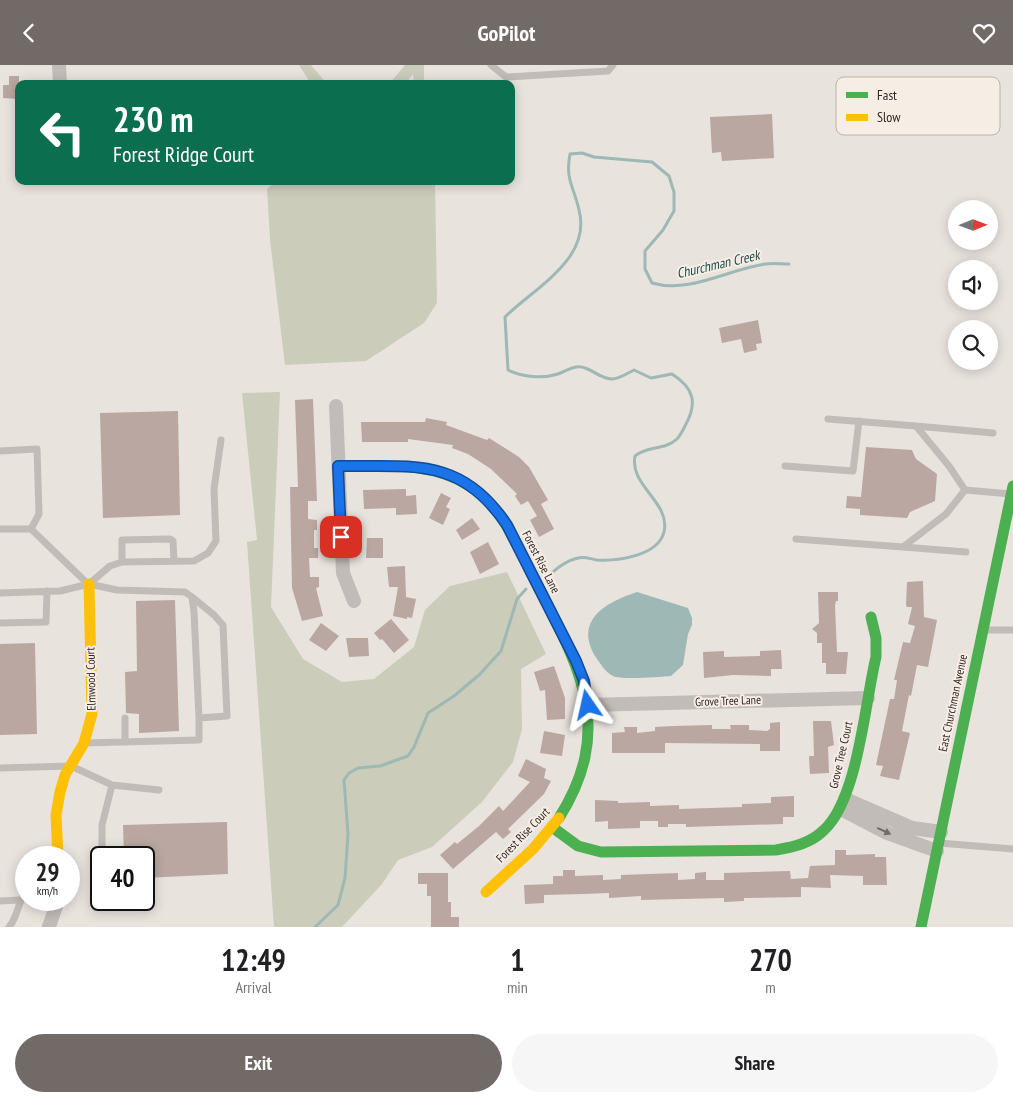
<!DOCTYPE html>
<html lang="en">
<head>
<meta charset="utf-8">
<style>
	body { margin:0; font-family:"PT Sans Narrow",sans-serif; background:#f6f6f6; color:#202124; height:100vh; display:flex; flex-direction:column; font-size:19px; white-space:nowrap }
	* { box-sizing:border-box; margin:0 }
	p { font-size:16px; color:#757577 }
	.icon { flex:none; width:28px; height:28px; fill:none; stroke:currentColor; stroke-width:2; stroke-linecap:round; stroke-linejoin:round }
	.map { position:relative; height:862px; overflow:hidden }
	.drawer { display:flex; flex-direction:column; background:#fff; flex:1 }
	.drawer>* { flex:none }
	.top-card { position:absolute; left:15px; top:15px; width:500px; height:105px; border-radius:10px; box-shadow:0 2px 12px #0003; background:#0b6e4f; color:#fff; overflow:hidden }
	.needle { width:32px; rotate:89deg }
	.fabs { position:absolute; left:948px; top:135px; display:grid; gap:10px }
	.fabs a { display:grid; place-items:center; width:50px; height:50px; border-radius:50%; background:#fff; box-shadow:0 2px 12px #0003; font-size:25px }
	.speed { position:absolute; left:15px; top:781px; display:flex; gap:10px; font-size:25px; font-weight:700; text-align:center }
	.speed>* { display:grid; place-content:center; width:65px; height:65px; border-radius:50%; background:#fff; box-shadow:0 2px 12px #0003; line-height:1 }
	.speed small { font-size:12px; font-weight:400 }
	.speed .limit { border:2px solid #111; border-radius:8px; background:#fff; color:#111 }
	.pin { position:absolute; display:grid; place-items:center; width:42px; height:42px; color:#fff; margin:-21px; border-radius:10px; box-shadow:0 2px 8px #0006 }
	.me { position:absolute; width:55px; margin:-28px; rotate:349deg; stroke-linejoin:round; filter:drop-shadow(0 0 4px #0008) }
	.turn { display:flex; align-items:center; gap:18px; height:105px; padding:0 15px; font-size:22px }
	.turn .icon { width:65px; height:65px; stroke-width:2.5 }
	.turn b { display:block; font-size:35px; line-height:42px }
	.eta { display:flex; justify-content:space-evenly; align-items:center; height:85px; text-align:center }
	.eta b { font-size:30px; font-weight:600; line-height:35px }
	.primary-button { display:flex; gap:10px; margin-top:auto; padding:10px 15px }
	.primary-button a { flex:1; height:58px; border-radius:30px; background:#716a67; color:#fff; font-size:20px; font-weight:600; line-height:58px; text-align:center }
	.primary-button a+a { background:#f6f6f6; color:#202124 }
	header { display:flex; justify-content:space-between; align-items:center; height:65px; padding:0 15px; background:#716a67; color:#fff; font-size:22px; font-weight:600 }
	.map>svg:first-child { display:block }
	.green { fill:#cbccba }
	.water { fill:#9db8b5 }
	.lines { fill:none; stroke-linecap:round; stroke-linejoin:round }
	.stream { stroke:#9db8b5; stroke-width:3 }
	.building { fill:#baa7a2 }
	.lane { stroke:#c2bcb8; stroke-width:7 }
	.street { stroke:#c2bcb8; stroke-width:14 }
	.fast { stroke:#4caf50; stroke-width:11 }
	.slow { stroke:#ffc107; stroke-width:11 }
	.oneway { fill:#726b68 }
	.route-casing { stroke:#114b97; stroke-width:12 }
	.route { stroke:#1a73e8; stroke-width:9 }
	.labels { text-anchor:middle; stroke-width:4; stroke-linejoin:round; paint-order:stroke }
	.street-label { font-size:12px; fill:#312927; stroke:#f6ede5 }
	.water-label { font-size:14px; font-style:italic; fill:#224d4c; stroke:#f6ede5 }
	.key { fill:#f6ede5; stroke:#bbb2ac; stroke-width:1 }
	.key-label { font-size:14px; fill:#312927 }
</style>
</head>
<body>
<header><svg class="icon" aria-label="back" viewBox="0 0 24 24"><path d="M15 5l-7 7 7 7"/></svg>GoPilot<svg class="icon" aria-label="heart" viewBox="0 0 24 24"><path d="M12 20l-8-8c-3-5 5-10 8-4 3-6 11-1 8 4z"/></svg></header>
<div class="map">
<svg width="1013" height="862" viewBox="0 0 1013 862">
	<rect width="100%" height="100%" fill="#e9e3de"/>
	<!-- green -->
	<path class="green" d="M299,0H311L327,19H311Z
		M405,0H424V19H414L413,9L405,19H389Z
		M275,116H435L437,238L424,258L366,296L285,300L270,175L267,124Z
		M280,327L271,542L303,594L342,617L374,614L414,582L425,545L450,521L507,507L546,589L521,604L522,664L513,697L482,737L432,782L398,795L382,819L342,862H274L247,477L257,475L242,328Z"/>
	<!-- water -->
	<path class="water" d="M637,527L688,543L692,553V560L688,569L683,600L671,611C660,612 620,615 613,611C605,607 600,598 595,591C574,554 607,537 637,527Z"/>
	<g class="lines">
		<!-- stream -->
		<path class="stream" d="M546,513C556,504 565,496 578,493C584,491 591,494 597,495C618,496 658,491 664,467C671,437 629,421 635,391C648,380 664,386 677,374C680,371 683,365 685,361C698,338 694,323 672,309L651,313L634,305C628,308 619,314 612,314C599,314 589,300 576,302C570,303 564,307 558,309C542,314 523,312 508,305L505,252C534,223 592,194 579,145C574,122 565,115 570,89L582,88L594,92L652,97L669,111L674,127V146L663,165L645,186V204L652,218C690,229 728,204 766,199C773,198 781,199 789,199
			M315,862L338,840L345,813L348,769L344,715L349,708L358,703L380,701L408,691L414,682L428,648L454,631L479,610L501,586L517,534L526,524"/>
	</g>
	<!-- building -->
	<path class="building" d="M9,11H19V34L3,33V20H9Z
		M772,49L774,93L722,96L721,87L712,88L710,52Z
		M758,255L762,278L756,279L757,285L744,288L741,274L722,278L719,263Z
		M313,334L317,436H308V454L317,455V465H314V483H318V493H309L310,512H319V522L316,523L323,551L302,556L292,523L290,422H298L295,335Z
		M178,346L180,450L103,453L100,348Z
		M426,353L447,357L446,360L487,375L489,373L519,392L529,402L548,435L541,439L554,464L539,472L530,455L537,451L528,436L521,440L515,431L517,429L491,404L468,389L452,383L453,380L408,374V377H362L361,357H425Z
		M866,382L912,385L916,394L937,409L935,436L910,447L907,453L860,450V444L846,443L847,431L861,432Z
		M406,424V431L416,430L417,449L396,450V443L364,444L363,425Z
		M441,428L451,433L446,442L450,444L443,460L429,453Z
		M472,453L480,464L462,475L456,465Z
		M367,473H383V493H366Z
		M488,477L499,499L480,509L470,487Z
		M405,501L406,532L416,534L412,553L407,552V554L393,551L398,522H389L387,502Z
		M923,516L924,552L937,555L928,602L917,600L911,631L909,630L902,666L910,668L899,715L880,711L883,701L876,700L890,634H894L897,615H894L903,577L910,578L915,561L908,559L912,542H907L906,540L907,517Z
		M818,527H838V536H836L835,541L837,587H848L846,609H826V598H822V578H817V568L812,564L819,558Z
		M175,535L179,666L139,668V649L126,648L125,607L137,606L136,536Z
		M391,554L409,575L394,588L382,574L380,575L374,568Z
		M321,558L339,571L326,586L309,575Z
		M346,573H368L369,591L349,592Z
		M35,578L37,669L0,670V579Z
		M781,585L782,604H771V611L733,610L704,613L703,587L724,586V592L760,591V586Z
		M554,601L565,633V654L547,655L545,625L540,626L534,607Z
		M813,656H831L834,680L828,682L829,708L810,709L809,691H814Z
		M780,657V686H760V679L665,678V688H612V668L625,667L624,662H637V668L655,666V662L673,661L712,660V664H731L730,660H749V665L767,666L770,664V658Z
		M544,666L565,670L562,691L540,688Z
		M526,694L546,704L544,713L551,716L544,729L508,764L511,767L503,774L496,767L453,804L440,790L455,777L457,779L479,761L499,741L503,746L530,717L518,711Z
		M794,731V752H783V759L686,762V759H668V762H658V756H640V763L608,764V756L595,757V735L618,736V738L650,737V741L679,740V744L742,742V739L771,738V732Z
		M227,757L228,809L144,813V792H124L123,760Z
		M835,785H846V790L875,789V792H886L887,820H863V811L830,810L831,823L801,822V832L744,833V836L724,837V833L641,835V831L609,833V828L583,829L544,830V838L525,839L524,820L553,819V811H563V805H575V811L603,810V815L621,814V810L678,808V815L695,814V808L706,807V815H724V808L790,806L791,814L808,813L810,801L835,800Z
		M418,808H448V837H451V852H459V862H431V831H427V819H418Z"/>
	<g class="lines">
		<!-- lane -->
		<path class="lane" d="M491,0L506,12L608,6L613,0
			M828,354L916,361L949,401L965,425L1011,429
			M916,361L993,368
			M0,386L37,384L39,449L31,464
			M785,401L853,406L859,356
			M0,464H31L88,519
			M796,474L903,482L946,449L965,425
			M903,482L966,487
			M122,497V475L170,474L173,476L174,496
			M89,519L110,501L122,497L194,496L208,488L216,476L214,424L221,375
			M0,528L60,526L89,519L117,525L185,527L192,532L194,547L199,653L227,651L223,560L214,550L192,532
			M0,558L46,557L47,526
			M983,565H1013
			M125,653V677
			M84,678L199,675V653
			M0,703L71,701L112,720L159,725
			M939,778L1013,784
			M102,792V760L112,720
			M0,836L19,835
			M9,862C18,852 17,838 26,827"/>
		<!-- street -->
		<path class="street" d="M59,0L60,19
			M336,341L343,508L354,536
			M588,640L868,633
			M845,734L912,763L941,767
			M841,744L887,768L937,786
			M49,862L58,835"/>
		<!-- fast -->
		<path class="fast" d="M338,401C382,401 431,396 470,421C502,442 516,478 532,510C576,597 618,659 559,753
			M552,762L578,781L601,787L776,785C794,782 811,778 824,765C858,734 865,637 876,592V573L871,552
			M921,862L1013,421"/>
		<!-- slow -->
		<path class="slow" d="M58,792L56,750L60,727L65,710L84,678L92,649L89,519
			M486,827L533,784L559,753"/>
	</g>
	<!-- one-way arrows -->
	<defs><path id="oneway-solid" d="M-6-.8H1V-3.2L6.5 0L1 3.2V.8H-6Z" transform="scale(1.25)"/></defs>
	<use class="oneway" href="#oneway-solid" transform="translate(884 766) rotate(25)"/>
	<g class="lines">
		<!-- route casing -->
		<g class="route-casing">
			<path id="route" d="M341,472L338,401C412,402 461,391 507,460L576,596L584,616L588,640"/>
		</g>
		<!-- route -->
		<use href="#route" class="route"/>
	</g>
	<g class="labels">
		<!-- street labels -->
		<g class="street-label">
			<text transform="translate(541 497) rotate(63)" y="4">Forest Rise Lane</text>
			<text transform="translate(91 614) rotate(-91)" y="4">Elmwood Court</text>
			<text transform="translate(728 636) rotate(-2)" y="4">Grove Tree Lane</text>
			<text transform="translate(953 638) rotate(-78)" y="4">East Churchman Avenue</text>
			<text transform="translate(841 690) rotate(-77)" y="4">Grove Tree Court</text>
			<text transform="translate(523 770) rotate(-46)" y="4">Forest Rise Court</text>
		</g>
		<!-- water labels -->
		<g class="water-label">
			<text transform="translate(718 199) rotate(-13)" y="5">Churchman Creek</text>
		</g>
	</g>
	<!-- legend -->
	<rect x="836" y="12" width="164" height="58" rx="8" class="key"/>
	<rect x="846" y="27" width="22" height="6" fill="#4caf50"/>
	<rect x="846" y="49" width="22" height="7" fill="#ffc107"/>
	<g class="key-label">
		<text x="877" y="35">Fast</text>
		<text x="877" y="57">Slow</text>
	</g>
</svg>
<div class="fabs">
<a><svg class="needle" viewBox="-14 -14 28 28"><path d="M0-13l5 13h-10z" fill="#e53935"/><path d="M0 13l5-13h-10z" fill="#757577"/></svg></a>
<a><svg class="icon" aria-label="sound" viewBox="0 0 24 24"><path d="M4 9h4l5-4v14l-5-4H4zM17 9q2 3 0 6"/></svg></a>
<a><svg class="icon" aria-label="search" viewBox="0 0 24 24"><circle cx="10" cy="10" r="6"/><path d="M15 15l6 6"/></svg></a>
</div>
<div class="speed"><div>29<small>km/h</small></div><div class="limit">40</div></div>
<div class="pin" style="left:341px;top:472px;background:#d93025"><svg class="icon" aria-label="arrive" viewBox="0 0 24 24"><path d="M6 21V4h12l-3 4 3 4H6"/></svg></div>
<svg class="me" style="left:588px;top:640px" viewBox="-20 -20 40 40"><path d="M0-17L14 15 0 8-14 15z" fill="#1a73e8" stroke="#fff" stroke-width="4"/></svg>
<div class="top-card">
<div class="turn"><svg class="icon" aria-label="left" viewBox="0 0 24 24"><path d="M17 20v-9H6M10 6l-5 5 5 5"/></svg><div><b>230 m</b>Forest Ridge Court</div></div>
</div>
</div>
<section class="drawer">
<div class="eta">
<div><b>12:49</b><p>Arrival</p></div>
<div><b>1</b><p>min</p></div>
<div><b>270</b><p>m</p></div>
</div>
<div class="primary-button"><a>Exit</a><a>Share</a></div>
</section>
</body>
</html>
